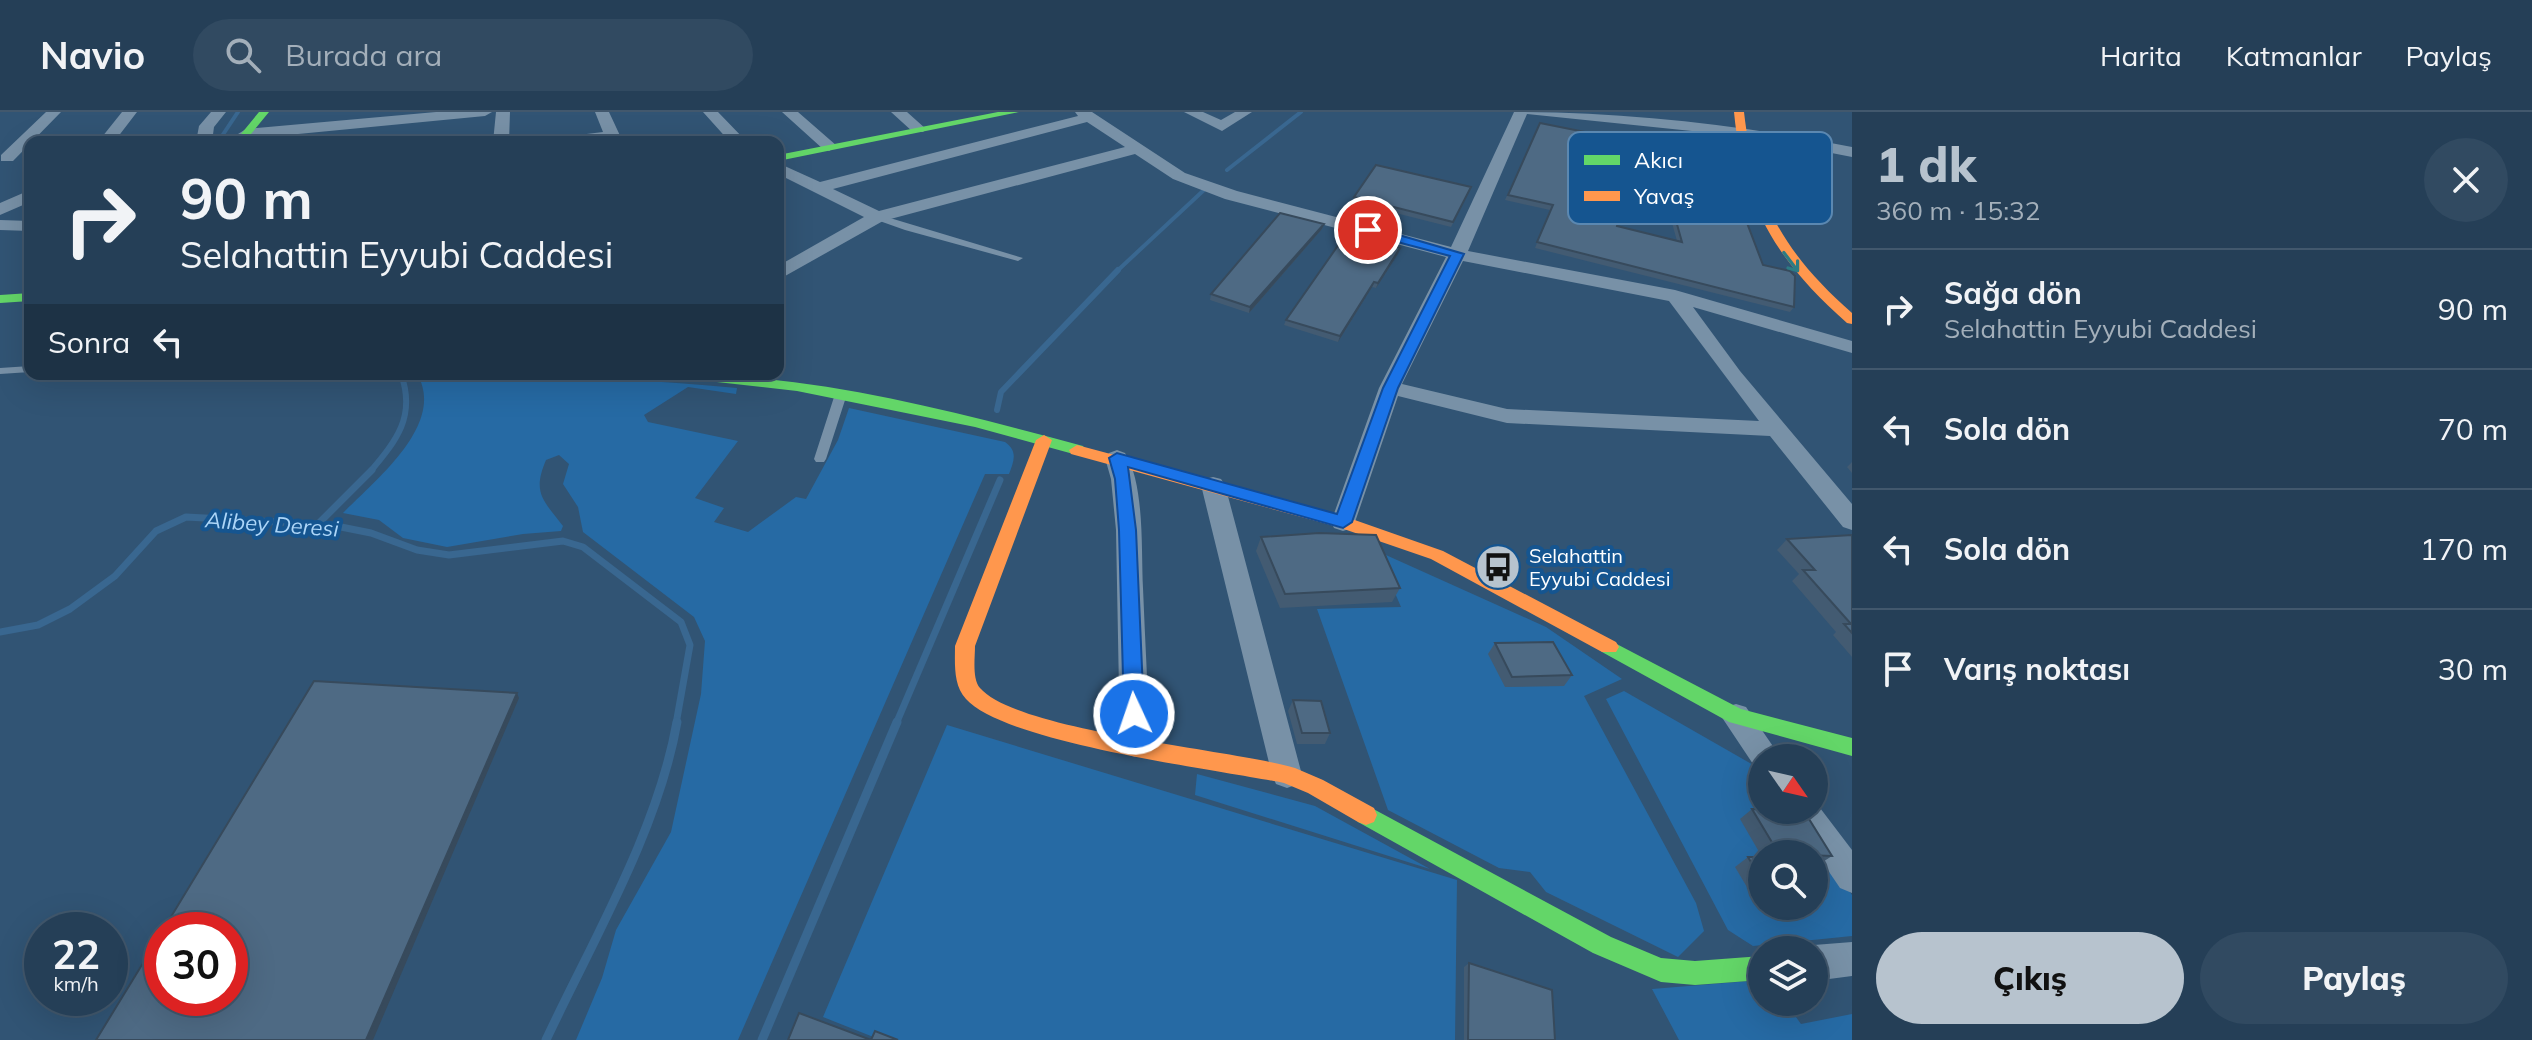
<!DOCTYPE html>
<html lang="tr">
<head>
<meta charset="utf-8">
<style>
	body { margin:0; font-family:Mulish,sans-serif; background:#314a61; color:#f1f3f6; height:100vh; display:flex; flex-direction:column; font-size:30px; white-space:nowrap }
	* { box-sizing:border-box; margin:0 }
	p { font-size:26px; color:#a3afba }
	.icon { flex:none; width:44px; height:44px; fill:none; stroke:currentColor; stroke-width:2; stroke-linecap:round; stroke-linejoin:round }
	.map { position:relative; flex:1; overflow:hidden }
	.side { display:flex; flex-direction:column; background:#253f57; width:680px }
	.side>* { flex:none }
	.hud { position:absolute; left:24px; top:24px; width:760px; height:244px; border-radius:16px; box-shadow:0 8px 32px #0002,0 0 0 2px #42586d; background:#253f57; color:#f1f3f6; overflow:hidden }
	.needle { width:52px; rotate:124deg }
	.controls { position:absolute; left:1748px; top:632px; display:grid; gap:16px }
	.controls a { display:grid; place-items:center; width:80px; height:80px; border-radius:50%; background:#253f57; box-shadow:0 8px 32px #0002,0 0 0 2px #42586d; font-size:40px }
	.speed { position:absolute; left:24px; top:800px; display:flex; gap:16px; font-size:40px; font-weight:700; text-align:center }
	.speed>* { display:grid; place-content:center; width:104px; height:104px; border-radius:50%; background:#253f57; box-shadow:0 8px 32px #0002,0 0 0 2px #42586d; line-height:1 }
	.speed small { font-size:20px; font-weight:400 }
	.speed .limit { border:12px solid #d22; background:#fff; color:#111 }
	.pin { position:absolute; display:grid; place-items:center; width:68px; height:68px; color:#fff; margin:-34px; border:4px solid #fff; border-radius:50%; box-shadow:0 2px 8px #0007 }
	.me { position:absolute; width:88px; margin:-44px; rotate:357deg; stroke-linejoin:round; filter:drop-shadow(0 0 6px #0008) }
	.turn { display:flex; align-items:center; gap:28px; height:168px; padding:0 24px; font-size:36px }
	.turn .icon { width:104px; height:104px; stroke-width:2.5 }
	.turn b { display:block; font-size:56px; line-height:68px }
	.then { display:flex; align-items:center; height:76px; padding:0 24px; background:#0003; gap:16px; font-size:30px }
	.round { display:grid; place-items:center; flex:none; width:84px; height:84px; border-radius:42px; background:#314a61 }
	.head { display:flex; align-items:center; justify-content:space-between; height:136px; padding:0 24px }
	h1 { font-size:48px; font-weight:800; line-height:60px; color:#b7c3ce }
	.button { display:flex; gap:16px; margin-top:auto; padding:16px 24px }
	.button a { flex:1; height:92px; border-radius:48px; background:#b7c3ce; color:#111; font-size:32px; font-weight:800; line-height:92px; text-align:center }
	.button a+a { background:#314a61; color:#f1f3f6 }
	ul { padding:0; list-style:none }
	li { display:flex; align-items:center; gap:24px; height:120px; padding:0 24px; border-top:2px solid #42586d }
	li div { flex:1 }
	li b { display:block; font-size:30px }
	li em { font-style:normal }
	header { display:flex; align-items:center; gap:48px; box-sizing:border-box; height:112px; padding:0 40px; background:#253f57; border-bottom:2px solid #42586d }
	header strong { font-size:38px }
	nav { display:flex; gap:44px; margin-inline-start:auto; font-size:28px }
	.search { width:560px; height:72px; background:#314a61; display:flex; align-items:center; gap:20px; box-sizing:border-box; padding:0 28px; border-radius:44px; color:#a3afba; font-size:30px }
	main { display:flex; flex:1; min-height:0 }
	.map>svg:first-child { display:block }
	.green { fill:#266aa4; fill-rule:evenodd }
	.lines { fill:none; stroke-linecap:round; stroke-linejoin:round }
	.stream-far3 { stroke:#396790; stroke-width:4 }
	.stream-far2 { stroke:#396790; stroke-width:6 }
	.stream-far1 { stroke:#396790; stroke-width:7 }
	.stream { stroke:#396790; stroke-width:9 }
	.lane { fill:#7891a7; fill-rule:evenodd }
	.street { fill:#7891a7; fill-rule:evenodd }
	.fast { fill:#63d668; fill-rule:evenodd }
	.slow { fill:#ff974d; fill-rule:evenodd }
	.wall { fill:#435b72 }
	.shaded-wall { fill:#374a5c }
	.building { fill:#4e6a84; stroke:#374a5c; stroke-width:2 }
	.oneway { stroke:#2c7c84 }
	.route { fill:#1a73e8; stroke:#114b97; stroke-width:2 }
	.labels { text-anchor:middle; stroke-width:8; stroke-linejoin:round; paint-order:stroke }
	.poi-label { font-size:20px; fill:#fff; stroke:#155590; text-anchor:start }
	.water-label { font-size:22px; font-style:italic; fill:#add6f8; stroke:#155590 }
	.key { fill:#155590; stroke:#5b88b1; stroke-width:2 }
	.key-label { font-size:22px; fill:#fff }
</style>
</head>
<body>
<header>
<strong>Navio</strong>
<div class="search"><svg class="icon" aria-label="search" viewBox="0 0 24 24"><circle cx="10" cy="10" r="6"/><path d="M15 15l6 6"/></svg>Burada ara</div>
<nav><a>Harita</a><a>Katmanlar</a><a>Paylaş</a></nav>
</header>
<main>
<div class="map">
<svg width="1852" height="928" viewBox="0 0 1852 928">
	<rect width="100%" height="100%" fill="#315474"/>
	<!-- green -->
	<path class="green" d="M417,262C524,262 631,266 737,276L736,282L688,275L644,303L648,310L738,329L695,386L724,396L714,410L748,420L796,385L806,387L838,328L849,296L1005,330C1018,339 1014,349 1009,362H985L738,928H576L602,866L616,818L671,720L701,582L705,529L694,505L583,420L578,395L563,372L569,352L559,343L546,348C532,381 543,388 563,414L561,419L523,422L447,435L403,426L379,408L343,401C374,369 447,312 417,262Z
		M1377,439L1546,515L1622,567L1584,584L1696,791L1704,819L1678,845L1546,780L1530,760L1499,756L1388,698L1317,497L1401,495Z
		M1624,579L1762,658V698H1793L1852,783V824L1753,834L1728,818L1606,587ZM1762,742H1814V794H1762Z
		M947,613L1457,768L1455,928H881L823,905Z
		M1197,662L1315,694L1430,757L1195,683Z
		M1762,868V890H1785L1801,912L1852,902V928H1679L1652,877Z"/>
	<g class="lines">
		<!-- stream-far3 -->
		<path class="stream-far3" d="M218,30L238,0
			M1227,58L1301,0
			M1116,160L1204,78"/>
		<!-- stream-far2 -->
		<path class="stream-far2" d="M997,298L1001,280L1118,158
			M370,360C397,328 416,304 401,262"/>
		<!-- stream-far1 -->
		<path class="stream-far1" d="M318,412L372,358
			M0,520L38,513L70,497L115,464L156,419L186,405L331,413L371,421L417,438L449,443L563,429L583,435L681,510L690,533L676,612
			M896,612L1000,368"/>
		<!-- stream -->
		<path class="stream" d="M546,928C593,828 658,718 677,610
			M762,928L897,610"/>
		<!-- lane -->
		<path class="lane" d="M874,103H880L1023,146L1018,149L905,118L874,107Z
			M30,254V260L0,262V256Z
			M841,278L847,282L826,347L824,350H816L814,347L835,282Z"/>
		<!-- street -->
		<path class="street" d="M46,0H61L13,49H1V43Z
			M122,0H137L114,30H98Z
			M211,0H226L214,15L212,30H196L199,14Z
			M436,0H492L485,4L246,27L238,22L246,17Z
			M496,0H510L509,30H493Z
			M595,0H609L623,30H554L562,25L603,20Z
			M703,0H718L747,30H730Z
			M782,0H798L837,34L829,39L823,37Z
			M891,0H907L926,17L923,20H913Z
			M1075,0H1092L1185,61L1237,79L1451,135L1514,0C1628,0 1740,13 1852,35V45L1750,25L1527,2L1468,139L1675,178L1852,229V241L1693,195L1740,259L1852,392V418L1843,415L1770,324L1507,311L1398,284L1355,410L1352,416L1343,419L1334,416L1331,410L1379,276L1446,145L1225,87L1173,67L1135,42L883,109L778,168V154L864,105L778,62V51L820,70L1078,4ZM1087,10L1125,35L879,99L833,77ZM1463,149L1669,189L1759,309L1507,297L1402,272Z
			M1184,0H1203L1221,8L1235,0H1252L1222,19Z
			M30,78V90L0,103V91Z
			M0,108L30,109V119L0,118Z
			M1117,338L1125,341C1145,372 1141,439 1143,476C1145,528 1148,580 1150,632L1146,641L1135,645L1124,641L1120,632L1116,418L1111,367L1105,346L1109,341Z
			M1213,365L1221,367L1225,373L1302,663L1298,672L1287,676L1276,672L1272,663L1201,373L1205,367Z
			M1736,592L1746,595L1781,646H1762V658L1755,655L1721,604L1726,595Z
			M1814,688L1852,738V781L1840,776L1787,698H1814Z
			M1852,830V864L1814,869V838H1803L1814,833Z"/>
		<!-- fast -->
		<path class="fast" d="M259,0H269L251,22L249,30H239L241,22Z
			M998,0H1019L778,49V43Z
			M30,181V189L0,191V183Z
			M674,262C812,262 950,298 1083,334L1085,338L1077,343L975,315L797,279L681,266Z
			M1609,528L1741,597L1852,626V644L1729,610L1602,540L1599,535L1602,530Z
			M1366,693L1611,825L1661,846L1695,849L1762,844V868L1695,873L1661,870L1593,841L1358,710L1355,703L1358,696Z"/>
		<!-- slow -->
		<path class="slow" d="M1734,0H1744C1754,89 1785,142 1852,201V212L1847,211C1777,149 1743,94 1734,0Z
			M1044,323L1052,328L975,534C975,546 972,567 980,576C1019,620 1230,637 1295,656L1323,668L1374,696L1377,703L1374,710L1366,713L1358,710L1308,681L1284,671C1219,658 1005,631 966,587C953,573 955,551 955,534L1036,328Z
			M1077,333L1349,406L1443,439L1616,530L1619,535L1616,540H1602L1431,447L1338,415L1071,342L1069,338Z"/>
	</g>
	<!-- wall -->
	<path class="wall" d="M1540,11L1617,114L1677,129L1659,64L1662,59L1763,153L1794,195L1790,200L1535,136L1550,98L1505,88Z
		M1471,75L1451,115L1352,90L1354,85Z
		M1324,112L1322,117L1249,201L1210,188L1211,182Z
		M1398,142L1376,176L1372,175L1338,230L1284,213L1286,208Z
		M1852,350V361L1847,355Z
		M1852,423V545L1833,523L1836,520L1792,469L1799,462L1777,438L1787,427Z
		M1261,425L1400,476L1392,490L1280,496L1256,439Z
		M1495,531L1572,563L1564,574L1505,575L1488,542Z
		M1293,588L1330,621L1325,632H1297L1288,599Z
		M1752,697L1832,744L1818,753H1814V742H1762V745L1740,707Z
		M1748,745H1762V787H1754L1735,755Z
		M1469,851L1555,928H1464V855Z"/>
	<!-- shaded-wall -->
	<path class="shaded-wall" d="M1324,112L1322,117L1249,201L1250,195Z
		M1400,136L1398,142L1376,176L1378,171Z
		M1374,170L1372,175L1338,230L1340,224Z
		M517,581L519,586L373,928H366Z"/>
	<!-- building -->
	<path class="building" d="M1540,11L1640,31L1617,114L1682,130L1662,59L1731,69L1763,153L1790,159L1795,164L1794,195L1537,130L1553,93L1508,83Z
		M1376,53L1471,75L1453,110L1354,85Z
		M1280,101L1324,112L1250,195L1211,182Z
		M1346,122L1400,136L1378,171L1374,170L1340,224L1286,208Z
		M1319,421L1376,423L1400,476L1285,482L1261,425Z
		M1852,423V521L1844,512H1851L1803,458H1815L1787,427Z
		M1553,530L1572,563L1512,565L1495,531Z
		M314,569L517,581L366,928H96L162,820V886H230V818H163Z
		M1293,588L1321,589L1330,621H1302Z
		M1752,697L1804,699L1832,744L1779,742Z
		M1748,745H1762V769Z
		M1469,851L1552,878L1555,928H1468Z
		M799,901L871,928L875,919L898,928H788Z"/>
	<!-- one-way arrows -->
	<defs><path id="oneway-shaft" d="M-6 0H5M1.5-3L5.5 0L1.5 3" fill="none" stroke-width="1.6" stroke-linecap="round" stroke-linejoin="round" transform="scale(2)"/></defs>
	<use class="oneway" href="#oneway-shaft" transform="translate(1791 150) rotate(53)"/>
	<!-- route -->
	<path class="route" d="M1368,114L1464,142L1398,276L1352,410L1343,416L1128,355L1136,418L1144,602L1141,608L1134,611L1127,608L1124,602L1119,418L1115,367L1109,346L1117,341L1337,402L1383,276L1450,144L1363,121L1361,118Z"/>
	<!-- icons -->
	<defs>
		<g id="bus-disc" transform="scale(2.3)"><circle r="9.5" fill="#b7c3ce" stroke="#155590"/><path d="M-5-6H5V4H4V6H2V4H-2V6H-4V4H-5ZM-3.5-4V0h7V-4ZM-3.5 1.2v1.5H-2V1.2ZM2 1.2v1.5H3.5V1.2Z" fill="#111"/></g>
	</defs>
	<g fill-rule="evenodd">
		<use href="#bus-disc" x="1498" y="455"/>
	</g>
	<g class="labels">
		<!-- poi labels -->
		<g class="poi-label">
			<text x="1529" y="451">Selahattin<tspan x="1529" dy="23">Eyyubi Caddesi</tspan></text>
		</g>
		<!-- water labels -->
		<g class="water-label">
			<text transform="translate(272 412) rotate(4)" y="8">Alibey Deresi</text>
		</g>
	</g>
	<!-- legend -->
	<rect x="1568" y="20" width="264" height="92" rx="12" class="key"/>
	<rect x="1584" y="43" width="36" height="10" fill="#63d668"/>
	<rect x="1584" y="79" width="36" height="10" fill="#ff974d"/>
	<g class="key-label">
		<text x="1634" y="56">Akıcı</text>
		<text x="1634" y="92">Yavaş</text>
	</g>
</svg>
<div class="controls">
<a><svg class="needle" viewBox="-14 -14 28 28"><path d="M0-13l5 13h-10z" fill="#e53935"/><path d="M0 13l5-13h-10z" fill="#a3afba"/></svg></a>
<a><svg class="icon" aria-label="search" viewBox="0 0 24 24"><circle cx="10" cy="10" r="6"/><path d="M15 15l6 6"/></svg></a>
<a><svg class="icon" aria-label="layers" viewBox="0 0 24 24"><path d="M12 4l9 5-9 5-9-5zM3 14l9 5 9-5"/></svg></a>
</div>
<div class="speed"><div>22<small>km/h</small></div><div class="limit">30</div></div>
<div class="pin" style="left:1368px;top:118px;background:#d93025"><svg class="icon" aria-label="arrive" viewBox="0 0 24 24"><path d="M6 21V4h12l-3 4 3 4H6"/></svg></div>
<svg class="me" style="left:1134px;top:602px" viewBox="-20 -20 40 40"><circle r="17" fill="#1a73e8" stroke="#fff" stroke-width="3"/><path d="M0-11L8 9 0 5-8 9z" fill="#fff"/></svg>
<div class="hud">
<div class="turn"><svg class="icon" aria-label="right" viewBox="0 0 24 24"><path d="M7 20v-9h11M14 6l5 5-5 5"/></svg><div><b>90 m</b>Selahattin Eyyubi Caddesi</div></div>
<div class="then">Sonra<svg class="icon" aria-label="left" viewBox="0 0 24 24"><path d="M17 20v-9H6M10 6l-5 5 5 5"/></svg></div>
</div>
</div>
<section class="side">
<div class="head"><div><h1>1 dk</h1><p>360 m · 15:32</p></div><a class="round"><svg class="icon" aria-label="close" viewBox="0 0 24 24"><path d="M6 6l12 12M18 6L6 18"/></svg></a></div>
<ul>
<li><svg class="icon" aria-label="right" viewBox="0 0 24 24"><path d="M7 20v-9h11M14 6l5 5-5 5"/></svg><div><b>Sağa dön</b><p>Selahattin Eyyubi Caddesi</p></div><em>90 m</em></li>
<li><svg class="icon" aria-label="left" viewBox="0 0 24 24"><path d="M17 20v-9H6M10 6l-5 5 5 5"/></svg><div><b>Sola dön</b></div><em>70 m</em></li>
<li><svg class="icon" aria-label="left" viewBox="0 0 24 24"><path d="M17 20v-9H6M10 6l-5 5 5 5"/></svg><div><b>Sola dön</b></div><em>170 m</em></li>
<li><svg class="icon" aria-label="arrive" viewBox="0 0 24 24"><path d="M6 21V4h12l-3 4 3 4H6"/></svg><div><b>Varış noktası</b></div><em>30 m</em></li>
</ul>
<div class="button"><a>Çıkış</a><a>Paylaş</a></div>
</section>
</main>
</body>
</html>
